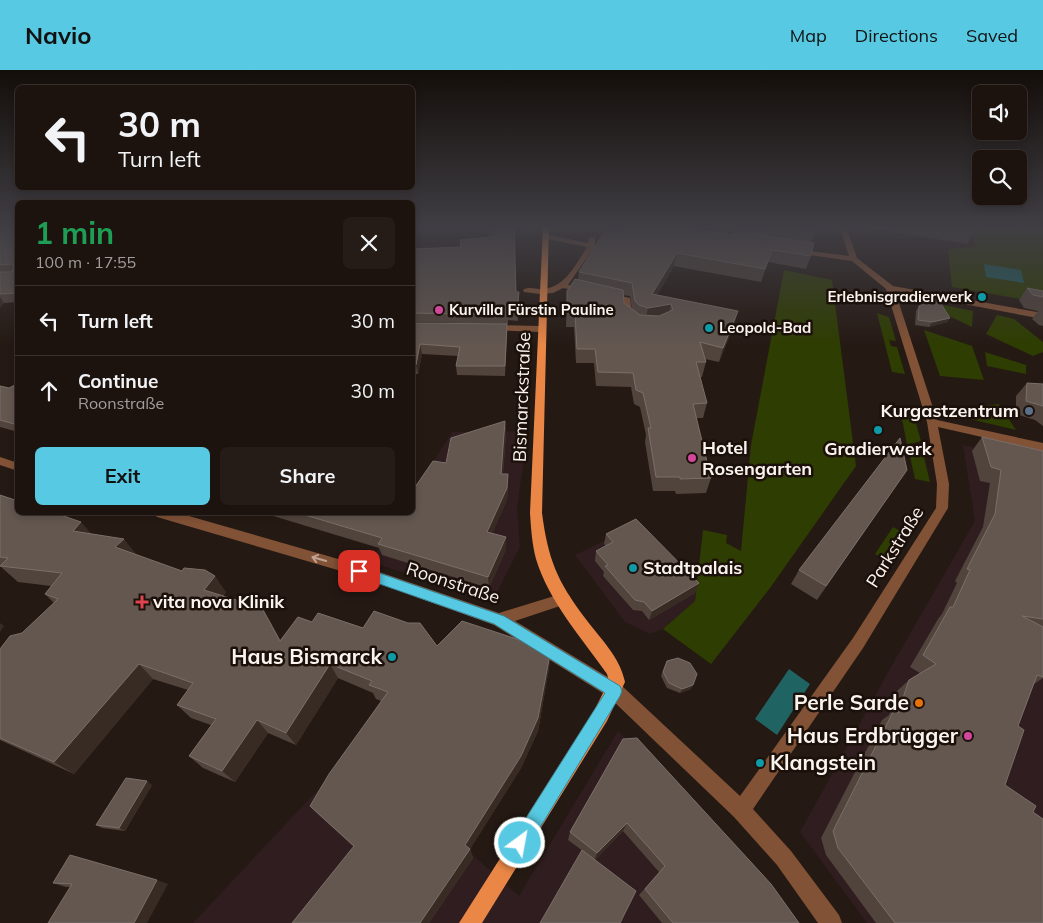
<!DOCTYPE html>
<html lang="en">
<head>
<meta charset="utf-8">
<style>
	body { margin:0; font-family:Mulish,sans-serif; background:#251c17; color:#f1f3f6; height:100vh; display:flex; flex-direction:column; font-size:19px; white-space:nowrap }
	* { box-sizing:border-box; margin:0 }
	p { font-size:16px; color:#a09e9e }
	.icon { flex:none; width:28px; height:28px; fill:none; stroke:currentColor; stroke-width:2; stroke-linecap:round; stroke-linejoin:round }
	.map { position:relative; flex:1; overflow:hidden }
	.drawer { position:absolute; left:15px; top:130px; width:400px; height:315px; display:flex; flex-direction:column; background:#1c130e; border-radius:8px; box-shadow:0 2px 8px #0003,0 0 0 1px #3a322e }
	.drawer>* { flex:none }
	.hud { position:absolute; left:15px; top:15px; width:400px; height:105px; border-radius:8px; box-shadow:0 2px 8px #0003,0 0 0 1px #3a322e; background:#1c130e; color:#f1f3f6; overflow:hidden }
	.controls { position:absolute; left:972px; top:15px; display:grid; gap:10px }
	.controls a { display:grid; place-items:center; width:55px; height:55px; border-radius:8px; background:#1c130e; box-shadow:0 2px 8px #0003,0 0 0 1px #3a322e; font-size:25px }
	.pin { position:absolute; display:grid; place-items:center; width:42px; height:42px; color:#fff; margin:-21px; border-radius:10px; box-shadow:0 2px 8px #0006 }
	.me { position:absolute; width:55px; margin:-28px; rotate:32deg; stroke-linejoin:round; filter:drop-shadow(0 0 4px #0008) }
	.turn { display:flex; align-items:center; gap:18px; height:105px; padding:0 20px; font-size:22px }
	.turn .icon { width:65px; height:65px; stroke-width:2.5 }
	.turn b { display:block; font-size:35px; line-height:42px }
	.round { display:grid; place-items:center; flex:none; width:52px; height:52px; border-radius:8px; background:#251c17 }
	.head { display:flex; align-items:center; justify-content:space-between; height:85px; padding:0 20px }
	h1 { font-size:30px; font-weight:700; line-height:38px; color:#1e9e55 }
	.button { display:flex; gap:10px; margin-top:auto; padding:10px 20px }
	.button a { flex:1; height:58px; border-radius:8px; background:#57c9e2; color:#111; font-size:20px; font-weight:700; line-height:58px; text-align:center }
	.button a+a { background:#251c17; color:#f1f3f6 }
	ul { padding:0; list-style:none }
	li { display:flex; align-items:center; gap:15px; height:70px; padding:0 20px; border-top:1px solid #3a322e }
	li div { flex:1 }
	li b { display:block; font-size:19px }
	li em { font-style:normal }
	header { display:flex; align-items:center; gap:30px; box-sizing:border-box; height:70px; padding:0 25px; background:#57c9e2; color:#111 }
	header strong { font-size:24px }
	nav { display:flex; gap:28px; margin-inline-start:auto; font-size:18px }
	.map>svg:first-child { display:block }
	.commercial { fill:#301d1f }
	.green { fill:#2e3d01 }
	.water { fill:#1f6363 }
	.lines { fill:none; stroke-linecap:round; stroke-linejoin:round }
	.minor { fill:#825236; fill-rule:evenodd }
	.major { fill:#ea8747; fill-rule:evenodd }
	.wall { fill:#51443d; fill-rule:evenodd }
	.shaded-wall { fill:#382b24 }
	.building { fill:#635750; stroke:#7b6f69 }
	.oneway { stroke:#bea292 }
	.route { fill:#57c9e2; stroke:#398393 }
	.culture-dot { fill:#0f9aa8; stroke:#1b100a; stroke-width:2 }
	.hotel-dot { fill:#d1479c; stroke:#1b100a; stroke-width:2 }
	.service-dot { fill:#5c6f8a; stroke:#1b100a; stroke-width:2 }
	.health-dot { fill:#e0444e; stroke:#1b100a; stroke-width:2 }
	.food-dot { fill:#e8710a; stroke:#1b100a; stroke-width:2 }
	.labels { text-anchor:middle; stroke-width:5; stroke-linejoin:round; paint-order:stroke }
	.far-poi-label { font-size:15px; font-weight:bold; fill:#fbf3ee; stroke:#1b100a; text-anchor:start }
	.street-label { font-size:18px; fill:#fbf3ee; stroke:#1b100a }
	.poi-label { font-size:18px; font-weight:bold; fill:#fbf3ee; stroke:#1b100a; text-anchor:start }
	.near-poi-label { font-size:21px; font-weight:bold; fill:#fbf3ee; stroke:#1b100a; text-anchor:end }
</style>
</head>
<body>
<header>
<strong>Navio</strong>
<nav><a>Map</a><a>Directions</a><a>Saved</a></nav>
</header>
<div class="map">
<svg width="1043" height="853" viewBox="0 0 1043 853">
	<rect width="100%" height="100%" fill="#251913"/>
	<!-- commercial -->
	<path class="commercial" d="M528,361L517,438L520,477L493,530L370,492L401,443L412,442L413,424L452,362Z
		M963,375L1043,394V853H867L800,762L892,595L975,451Z
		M635,456L696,518L695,531L663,559L650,564L625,552L575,485Z
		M618,661L766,818L792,853H193L355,680L519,826Z"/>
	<!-- green -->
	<path class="green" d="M982,156H1043V233L952,217L948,179L975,177L974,163L982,159Z
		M784,200L832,210L856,396L770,518L711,594L663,559L695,531L703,460L727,465L726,473L741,481L751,375Z
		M919,230L973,241L972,257L918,231Z
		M877,243L889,247L896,271L889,270L891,276L897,277L905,304L892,302Z
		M997,245L1014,249L1043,272V282L1033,286L986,264Z
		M924,260L972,276L984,310L940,306Z
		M985,282L1026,295V304L987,296Z
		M999,334L1016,360L949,344L948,340Z
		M913,343L921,371L907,375L901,344Z
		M922,379L930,412L915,409L909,382Z
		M893,457L905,464L888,491L875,484Z"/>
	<!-- water -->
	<path class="water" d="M984,194L1021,200L1024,213L986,207Z
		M789,599L810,614L777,665L755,649Z"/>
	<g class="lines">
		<!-- minor -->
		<path class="minor" d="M839,156H846L857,188L893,216L1043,243V249L895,221L937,350L1043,373V381L938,357L949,414L948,438L863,578L753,739L791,781L839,845L842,853H818L777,795L734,747L609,627L494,555L358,506L157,447L151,442H175L359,495L499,543L564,523L569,525L571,529L569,533L515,551L621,615L740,726L853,568L936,438L937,414L927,352L886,219L852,191L795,183L791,181L795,179L849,186Z
			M543,164L588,173L589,167H595V176L568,215L588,219V223L563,218L553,223L540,224L524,222L523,220C528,216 535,219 542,219C565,218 576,194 587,177L543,168Z
			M607,223L630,228L633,252L626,250L622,241L623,232L604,228L603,226Z
			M490,255L541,256L546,259L541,262L487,260L485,258Z
			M0,387L18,393V401L0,395Z"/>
		<!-- major -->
		<path class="major" d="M543,156H549L542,443C548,489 557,511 585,548C600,568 620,587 625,612L607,651L482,853H459L595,639L609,611L607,604C582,568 549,532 536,489C532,474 531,458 530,443Z"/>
	</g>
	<!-- wall -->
	<path class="wall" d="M0,156H18V232L4,233L0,237Z
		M483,156H514L516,222H519L518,251L508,250V254L412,252V179L461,177L491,167Z
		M625,156H695L694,159L733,165L737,156H816V160L811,173V186L806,199L768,192L761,212L674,196L657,225L734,255L719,292L705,289L706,292L702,307H700L707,333L703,348H696L711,408L706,423L676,424L675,421H653L645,372L646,365L640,337L634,334L631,317L596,316L594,293H576L574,257H566L567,221L578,210L579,202ZM623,225L630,226L632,240L624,233Z
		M857,156H976V158L967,174Z
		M1027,218L1043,221V256L1039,255L1032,249L1038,241L1024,238L1019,230Z
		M919,236L950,248L947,252L929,257L915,255L916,241Z
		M412,253L507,263L505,306L457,305L456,296L458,286L422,284L418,304H412Z
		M1027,313L1043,314V356L1035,350L1016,344V326Z
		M18,315V362L0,357V316L9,318Z
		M505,351L506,363L503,404H508V416L507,430L492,463L506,479L489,518L382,485L379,478L260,442H412L413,420L446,393Z
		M982,367L1043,381V608L1034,614L1018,656L1005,715L1033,742L1043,853H876L826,785L821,768L882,650L889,645L897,621L909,610L920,603L910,597L938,549L942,544L957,513L955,511L983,457L990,413L980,411L972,381Z
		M907,400L817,530L791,514L799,500Z
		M0,425L91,464L136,485L226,522L223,526L271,553L280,570L312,552L363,558L437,576L550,584L549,598L538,661L521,698L470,779L473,788L429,853H292L354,777L320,746L310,736L381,631L376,629L373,623L338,608L296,675L268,663L235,712L203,698L189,686L211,655L191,648L177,635L188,620L153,609L74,704L0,670V579L22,563L54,533L45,524L51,516L18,512L0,496Z
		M606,464L699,513L695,523L649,550L642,541L633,540L603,506L604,502L595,491L596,481L606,476L604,474Z
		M667,591L691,619L680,623L667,618L661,606Z
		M623,669L799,853H662L639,825L659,802L623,761L595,790L568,770L570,762Z
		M152,715L125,761L102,758L96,755Z
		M53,813L168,814L70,817H66Z"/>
	<!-- shaded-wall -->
	<path class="shaded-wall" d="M677,183L674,196L650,237L671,234L668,248L645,251L648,238L652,224Z
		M519,222V231L518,251L517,242Z
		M0,227L4,233L1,237L0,236Z
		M738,241L734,255L719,292L723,278Z
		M950,248L947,252L929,257L932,252Z
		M507,254V263L505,306V296Z
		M420,274L422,284L418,304L416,295Z
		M505,351L506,363L502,416L501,404Z
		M508,404V416L507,430L488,474L487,462Z
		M81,452L95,468L73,461Z
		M506,467V479L489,518L488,507Z
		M124,469L137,485L115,477Z
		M215,506L226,522L215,535L204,520Z
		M699,513L695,523L649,550L652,541Z
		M262,538L271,553L289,586L280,571Z
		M0,553L4,556L0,562Z
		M550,584L549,598L538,661L521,698L470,779L473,788L429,853H420L465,775Z
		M139,594L153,609L74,704L54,692Z
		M330,594L338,608L296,675L286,663Z
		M693,615L691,619L680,623L682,619Z
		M257,650L268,663L235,712L222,701Z
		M147,711L152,715L125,761L119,758Z
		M627,753L623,761L594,791L597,783Z
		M157,810L168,814L147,853H134Z"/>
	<!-- building -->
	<path class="building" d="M0,156H18V223L0,224V202H12L14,196L12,194L0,195Z
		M489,156H514L516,222H519L517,242L508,241V245L412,243V179L461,177L460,170L498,166Z
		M625,156H691L689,158L733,165L735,161L814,173L811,186L772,180L765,199L677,183L652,224L738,241L723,278L700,272L706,292H696L707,333L693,334L711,408L680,409V407H656L648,358H651L643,323L636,320L633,303L598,302L595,279H577L575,244L567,243V221L575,209L623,220L624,233L640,245L659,246L673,240L671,234L648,238L639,235L635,231L632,213L579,202L603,164L610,160L623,159Z
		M789,156H816V160Z
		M964,156H976V158Z
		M1027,218L1043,221V227L1033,225Z
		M936,226L950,248L932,252L918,250L919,236Z
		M412,253L507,254L505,296H456L460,277L420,274L416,295H412Z
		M1027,313L1043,314V336L1026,331Z
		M15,315H18V355L0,350V316L9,318Z
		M505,351L501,404H508L507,418L487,462L506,467L488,507L378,474L382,468L295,442H412V420H413L433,391L446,393L451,368Z
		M982,367L1043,381V549L1022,546L1043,557V607L1037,605L1018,656L1024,660L1005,715L1036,736L1033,742L1043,749V853H895L838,778L833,761L894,640L898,643L909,610L936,594L923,585L950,537H953L970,500L967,499L995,444L1001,400L991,397Z
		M900,368L907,400L826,516L799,500Z
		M0,425L18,431V442H52L81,452L73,461L124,469L115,477L182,501L184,498L205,500L215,506L204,520L262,538L280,571L298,547L312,552L318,543L363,558L374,541L408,553H420L437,576L462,551L532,574L550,584L538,648L521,686L465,775L470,779L420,853H292L354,776L310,736L329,704L388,622L369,615L372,611L330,594L286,663L257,650L222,701L189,686L216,649L177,635L193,613L139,594L54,692L0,668V579L10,566L22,563L58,529L45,524L62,503L0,496L8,488L0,487Z
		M636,449L699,513L652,541L644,532L635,530L605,496L608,495L596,481L613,472L606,464Z
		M678,588L690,593L697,604L693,615L682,619L669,613L663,602L667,591Z
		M637,668L771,814L799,853H673L645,819L665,796L627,753L597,783L570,762L623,669Z
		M126,708L147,711L119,758L96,755Z
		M582,780L636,821L620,853H540Z
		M70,785L157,810L134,853H48L72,814L53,813Z"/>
	<!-- one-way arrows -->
	<defs><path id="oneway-shaft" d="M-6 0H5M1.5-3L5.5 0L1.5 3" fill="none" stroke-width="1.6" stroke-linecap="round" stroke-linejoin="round" transform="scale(1.25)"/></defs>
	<use class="oneway" href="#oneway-shaft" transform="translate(319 489) rotate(-164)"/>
	<!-- sky -->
	<linearGradient id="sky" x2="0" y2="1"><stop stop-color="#140e0a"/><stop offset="0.57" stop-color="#403e44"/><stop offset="1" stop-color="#403e44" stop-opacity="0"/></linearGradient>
	<rect width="1043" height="276" fill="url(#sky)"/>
	<!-- route -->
	<path class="route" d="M359,496L504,546L620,616L622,621L620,626L527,779L520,782L514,779L511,773L514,767L605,623L494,554L354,505L352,501Z"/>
	<!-- markers -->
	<g class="culture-dot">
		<circle cx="982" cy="227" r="5"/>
		<circle cx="709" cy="258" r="5"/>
		<circle cx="878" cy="360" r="5"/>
		<circle cx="633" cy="498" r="5"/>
		<circle cx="392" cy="587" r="5"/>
		<circle cx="760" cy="693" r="5"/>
	</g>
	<g class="hotel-dot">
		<circle cx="439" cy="240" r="5"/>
		<circle cx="692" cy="388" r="5"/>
		<circle cx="968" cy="666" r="5"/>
	</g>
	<circle class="service-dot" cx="1029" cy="341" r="5"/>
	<path class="health-dot" d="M139.5 524.5h5v5h5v5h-5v5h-5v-5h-5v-5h5z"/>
	<circle class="food-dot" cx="919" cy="633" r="5"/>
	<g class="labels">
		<!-- far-poi labels -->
		<g class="far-poi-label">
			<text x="972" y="232" text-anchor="end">Erlebnisgradierwerk</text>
			<text x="449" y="245">Kurvilla Fürstin Pauline</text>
			<text x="719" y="263">Leopold-Bad</text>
		</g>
		<!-- street labels -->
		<g class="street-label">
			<text transform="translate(522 327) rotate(-88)" y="6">Bismarckstraße</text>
			<text transform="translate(895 477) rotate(-58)" y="6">Parkstraße</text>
			<text transform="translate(453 513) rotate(18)" y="6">Roonstraße</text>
		</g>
		<!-- poi labels -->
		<g class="poi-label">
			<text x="1019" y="347" text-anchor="end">Kurgastzentrum</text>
			<text x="702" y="384">Hotel<tspan x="702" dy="21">Rosengarten</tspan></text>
			<text x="878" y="385" text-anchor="middle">Gradierwerk</text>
			<text x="643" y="504">Stadtpalais</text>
			<text x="153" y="538">vita nova Klinik</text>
		</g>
		<!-- near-poi labels -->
		<g class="near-poi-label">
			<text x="382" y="594">Haus Bismarck</text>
			<text x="909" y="640">Perle Sarde</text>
			<text x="958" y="673">Haus Erdbrügger</text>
			<text x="770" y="700" text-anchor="start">Klangstein</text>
		</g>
	</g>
</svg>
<div class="controls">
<a><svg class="icon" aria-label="sound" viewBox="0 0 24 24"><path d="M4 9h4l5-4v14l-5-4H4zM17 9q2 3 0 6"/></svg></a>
<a><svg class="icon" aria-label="search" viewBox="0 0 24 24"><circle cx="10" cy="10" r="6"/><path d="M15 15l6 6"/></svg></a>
</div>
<div class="pin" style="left:359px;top:501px;background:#d93025"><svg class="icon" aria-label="arrive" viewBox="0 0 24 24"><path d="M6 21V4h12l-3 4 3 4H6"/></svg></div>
<svg class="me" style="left:520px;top:773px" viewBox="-20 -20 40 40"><circle r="17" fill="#57c9e2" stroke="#fff" stroke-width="3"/><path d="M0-11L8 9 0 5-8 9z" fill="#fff"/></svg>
<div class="hud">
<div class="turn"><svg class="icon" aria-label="left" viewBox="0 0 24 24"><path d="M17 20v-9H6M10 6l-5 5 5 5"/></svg><div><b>30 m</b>Turn left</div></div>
</div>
<section class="drawer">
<div class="head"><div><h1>1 min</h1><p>100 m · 17:55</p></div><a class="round"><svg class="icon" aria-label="close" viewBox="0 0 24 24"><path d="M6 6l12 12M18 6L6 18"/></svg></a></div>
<ul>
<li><svg class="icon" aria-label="left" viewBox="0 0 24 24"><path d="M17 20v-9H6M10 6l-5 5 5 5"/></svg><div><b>Turn left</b></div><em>30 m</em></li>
<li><svg class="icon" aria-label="ahead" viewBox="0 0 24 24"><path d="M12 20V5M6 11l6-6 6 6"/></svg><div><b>Continue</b><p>Roonstraße</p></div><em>30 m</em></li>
</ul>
<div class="button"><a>Exit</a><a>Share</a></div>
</section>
</div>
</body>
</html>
